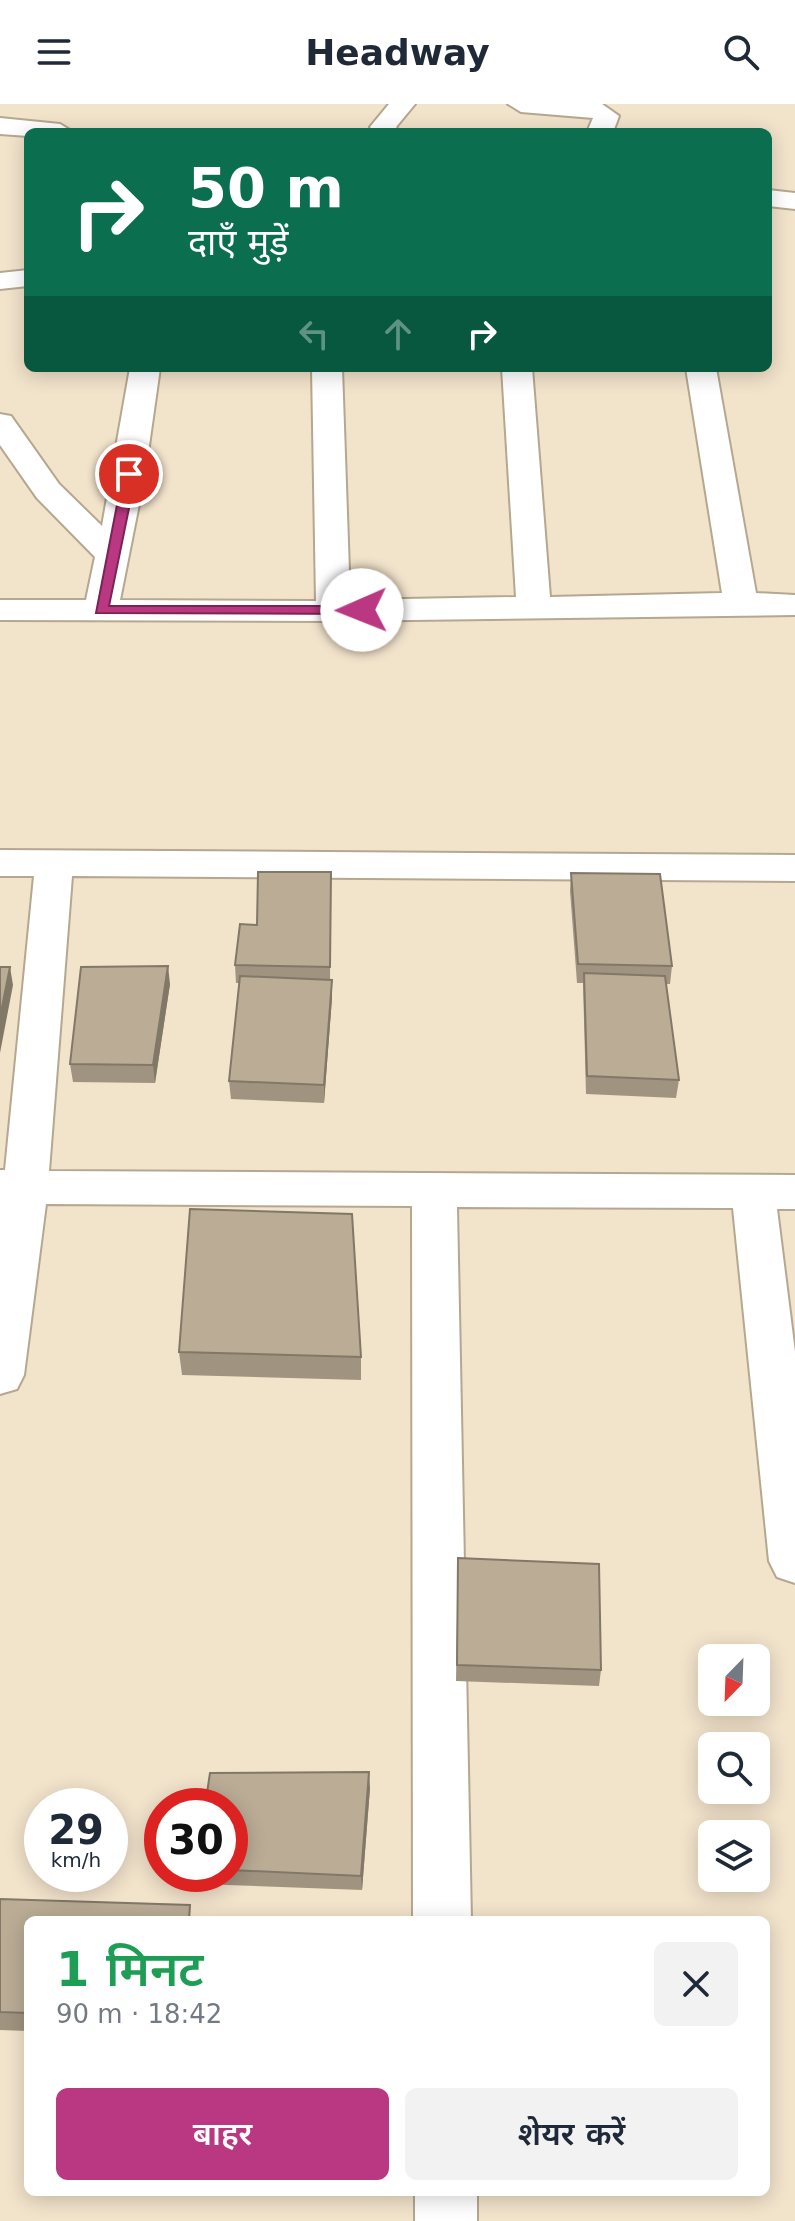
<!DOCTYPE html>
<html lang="hi">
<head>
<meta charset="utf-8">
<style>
	body { margin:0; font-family:"DejaVu Sans","Noto Sans Devanagari",sans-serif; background:#f2f2f3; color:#1f2937; height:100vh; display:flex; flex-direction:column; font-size:30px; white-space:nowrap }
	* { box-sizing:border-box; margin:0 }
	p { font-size:26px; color:#747a83 }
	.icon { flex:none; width:44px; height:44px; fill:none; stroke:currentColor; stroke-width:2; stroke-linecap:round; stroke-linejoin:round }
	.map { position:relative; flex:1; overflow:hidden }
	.side { position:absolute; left:24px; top:1812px; width:746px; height:280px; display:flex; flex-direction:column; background:#fff; border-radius:12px; box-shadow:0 4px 20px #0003 }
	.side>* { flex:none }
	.top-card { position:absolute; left:24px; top:24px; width:748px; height:244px; border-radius:12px; box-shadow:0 4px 20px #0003; background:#0b6e4f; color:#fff; overflow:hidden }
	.needle { width:52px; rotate:203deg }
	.controls { position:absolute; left:698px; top:1540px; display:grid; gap:16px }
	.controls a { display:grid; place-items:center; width:72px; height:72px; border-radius:12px; background:#fff; box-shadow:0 4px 20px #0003; font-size:40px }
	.speed { position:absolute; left:24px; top:1684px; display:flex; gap:16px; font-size:40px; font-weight:700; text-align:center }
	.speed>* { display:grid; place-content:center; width:104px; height:104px; border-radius:50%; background:#fff; box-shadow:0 4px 20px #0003; line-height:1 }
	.speed small { font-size:20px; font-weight:400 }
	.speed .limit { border:12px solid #d22; background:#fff; color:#111 }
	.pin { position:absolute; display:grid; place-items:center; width:68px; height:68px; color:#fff; margin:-34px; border:4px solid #fff; border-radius:50%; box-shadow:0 2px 8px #0007 }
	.me { position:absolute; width:88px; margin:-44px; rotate:269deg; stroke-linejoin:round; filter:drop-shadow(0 0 6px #0008) }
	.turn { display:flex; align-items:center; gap:28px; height:168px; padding:0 32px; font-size:36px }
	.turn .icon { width:104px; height:104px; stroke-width:2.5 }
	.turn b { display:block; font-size:56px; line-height:68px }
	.lanes { display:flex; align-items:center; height:76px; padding:0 32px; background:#0003; justify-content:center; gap:40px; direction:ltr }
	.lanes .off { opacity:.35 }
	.round { display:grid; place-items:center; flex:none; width:84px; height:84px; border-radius:12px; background:#f2f2f3 }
	.headline { display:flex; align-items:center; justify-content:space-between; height:136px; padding:0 32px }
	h1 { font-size:48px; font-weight:600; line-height:60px; color:#1e9e55 }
	.cta { display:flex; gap:16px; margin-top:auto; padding:16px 32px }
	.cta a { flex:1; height:92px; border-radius:12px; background:#ba3881; color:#fff; font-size:32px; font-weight:600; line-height:92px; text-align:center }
	.cta a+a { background:#f2f2f3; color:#1f2937 }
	header { display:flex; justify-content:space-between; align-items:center; height:104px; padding:0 32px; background:#fff; font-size:36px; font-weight:600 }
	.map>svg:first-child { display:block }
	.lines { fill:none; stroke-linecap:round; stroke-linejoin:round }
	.street-casing { stroke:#b5a790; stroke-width:4 }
	.street { fill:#fff; fill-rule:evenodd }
	.wall { fill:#a09480 }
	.shaded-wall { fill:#827868 }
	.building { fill:#baac95; stroke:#827868; stroke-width:2 }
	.route { fill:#ba3881; stroke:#792454; stroke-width:2 }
</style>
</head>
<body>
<header><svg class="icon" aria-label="menu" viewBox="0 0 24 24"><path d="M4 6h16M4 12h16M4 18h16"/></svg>Headway<svg class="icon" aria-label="search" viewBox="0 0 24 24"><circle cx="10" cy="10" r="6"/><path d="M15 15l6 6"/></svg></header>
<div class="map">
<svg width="795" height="2117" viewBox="0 0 795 2117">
	<rect width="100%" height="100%" fill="#f2e3cb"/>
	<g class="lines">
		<!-- street casing -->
		<g class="street-casing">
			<path id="street" d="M389,0H415L396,23L400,28H374L370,23Z
				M508,0H602L619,12L613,28H587L593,14L521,8Z
				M0,14L60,20L73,28H28V32L0,30Z
				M768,86L795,89V105L768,102Z
				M28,166V182L0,185V169Z
				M130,264H160L145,370L120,496L316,497L312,264H342L350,496L516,493L502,264H532L550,493L722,489L686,264H716L756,489L795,491V511L333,517L0,516V496H86L95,453L37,394L0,341V310L11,312L59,380L102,422Z
				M0,746L795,751V777L72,772L49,1067L795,1071V1105H777L795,1248V1479L777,1473L769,1457L733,1104L457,1103L471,1816H413L412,1102L46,1100L24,1271L17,1285L0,1290V1066H5L34,772H0Z
				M415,2088H477V2117H415Z"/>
		</g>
		<!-- street -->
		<use href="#street" class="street"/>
	</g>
	<!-- wall -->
	<path class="wall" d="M331,768L330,876H332V894L324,999L231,995L229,977L239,879H236L235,861L257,821Z
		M571,769L672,862L670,880H666L679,976L676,994L586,990L583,879H577L570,787Z
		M170,880L155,979L73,978L70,960Z
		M179,1248L361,1253V1276L182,1271Z
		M458,1454L601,1566L599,1582L456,1577Z
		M370,1684L362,1786L198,1780L196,1770H230V1702Z
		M0,1795L28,1816V1927L0,1926Z"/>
	<!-- shaded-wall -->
	<path class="shaded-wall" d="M168,862L170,880L155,979L153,961Z
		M10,863L13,881L0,949V913Z
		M332,876V894L324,999V981Z
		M369,1668L370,1684L362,1786L361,1772Z"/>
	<!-- building -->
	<path class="building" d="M258,768H331L330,863L235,861L240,820L257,821Z
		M571,769L660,770L672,862L578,860Z
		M168,862L153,961L70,960L81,863Z
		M0,863H10L0,913Z
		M584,869L665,872L679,976L587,972Z
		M240,872L332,876L324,981L229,977Z
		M190,1105L352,1110L361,1253L179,1248Z
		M458,1454L599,1460L601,1566L457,1561Z
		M369,1668L361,1772L230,1766V1702H205L210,1669Z
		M0,1795L190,1801L189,1816H28V1909L0,1908Z"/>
	<!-- route -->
	<path class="route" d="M129,366L136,370L109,502H362L369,506L362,510L96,509L123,370Z"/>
</svg>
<div class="controls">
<a><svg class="needle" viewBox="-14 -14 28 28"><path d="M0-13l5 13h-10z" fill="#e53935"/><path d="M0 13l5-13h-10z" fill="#747a83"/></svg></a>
<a><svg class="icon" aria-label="search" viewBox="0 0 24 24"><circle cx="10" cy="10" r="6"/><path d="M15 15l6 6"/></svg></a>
<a><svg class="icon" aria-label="layers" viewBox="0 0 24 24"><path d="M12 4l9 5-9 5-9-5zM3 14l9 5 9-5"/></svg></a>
</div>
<div class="speed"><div>29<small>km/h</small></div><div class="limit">30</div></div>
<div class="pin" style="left:129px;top:370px;background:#d93025"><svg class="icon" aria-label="arrive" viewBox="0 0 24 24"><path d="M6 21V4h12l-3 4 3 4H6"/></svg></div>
<svg class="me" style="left:362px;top:506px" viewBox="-20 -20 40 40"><circle r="19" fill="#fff"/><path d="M0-13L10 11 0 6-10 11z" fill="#ba3881"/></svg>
<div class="top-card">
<div class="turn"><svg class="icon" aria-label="right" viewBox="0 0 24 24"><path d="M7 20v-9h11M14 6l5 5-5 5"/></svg><div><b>50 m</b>दाएँ मुड़ें</div></div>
<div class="lanes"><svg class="icon off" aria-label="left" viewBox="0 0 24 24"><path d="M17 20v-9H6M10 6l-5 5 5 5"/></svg><svg class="icon off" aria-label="ahead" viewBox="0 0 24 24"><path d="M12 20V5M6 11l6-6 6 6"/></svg><svg class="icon" aria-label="right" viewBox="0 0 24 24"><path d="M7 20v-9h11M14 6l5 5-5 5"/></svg></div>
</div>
<section class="side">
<div class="headline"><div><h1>1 मिनट</h1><p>90 m · 18:42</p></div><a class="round"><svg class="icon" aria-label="close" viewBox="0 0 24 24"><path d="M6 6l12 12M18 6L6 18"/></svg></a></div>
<div class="cta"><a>बाहर</a><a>शेयर करें</a></div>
</section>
</div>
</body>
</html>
